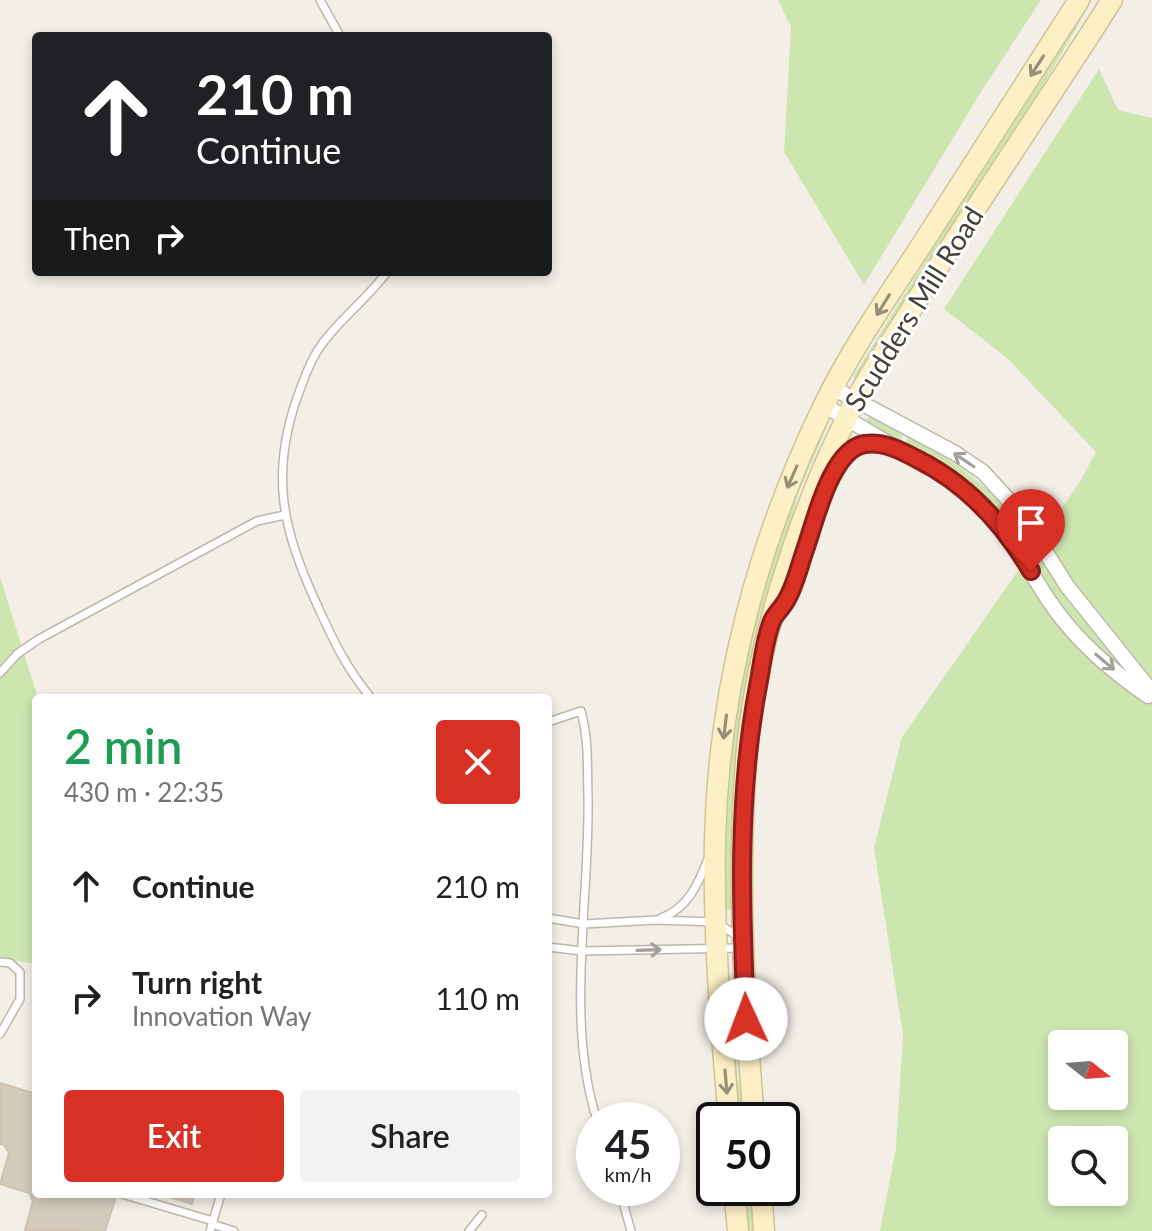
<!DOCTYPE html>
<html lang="en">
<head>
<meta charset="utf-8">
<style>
	body { margin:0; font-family:Lato,sans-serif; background:#f2f2f2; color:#202124; height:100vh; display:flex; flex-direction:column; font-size:30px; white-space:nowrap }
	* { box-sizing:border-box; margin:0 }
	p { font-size:26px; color:#757577 }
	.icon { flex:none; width:44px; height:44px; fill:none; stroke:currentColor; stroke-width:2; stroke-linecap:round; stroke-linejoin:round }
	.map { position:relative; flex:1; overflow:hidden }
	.drawer { position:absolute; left:32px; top:694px; width:520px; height:504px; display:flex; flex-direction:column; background:#fff; border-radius:8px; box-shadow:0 4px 12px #0003 }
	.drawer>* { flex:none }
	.banner { position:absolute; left:32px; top:32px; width:520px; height:244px; border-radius:8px; box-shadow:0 4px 12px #0003; background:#202124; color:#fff; overflow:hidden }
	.needle { width:52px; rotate:107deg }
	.buttons { position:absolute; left:1048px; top:1030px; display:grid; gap:16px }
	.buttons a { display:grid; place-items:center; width:80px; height:80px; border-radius:8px; background:#fff; box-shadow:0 4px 12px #0003; font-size:40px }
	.speed { position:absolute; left:576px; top:1102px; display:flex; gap:16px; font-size:40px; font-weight:700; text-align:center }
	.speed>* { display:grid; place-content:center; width:104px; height:104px; border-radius:50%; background:#fff; box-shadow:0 4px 12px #0003; line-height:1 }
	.speed small { font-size:20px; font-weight:400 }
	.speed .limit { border:4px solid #111; border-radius:12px; background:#fff; color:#111 }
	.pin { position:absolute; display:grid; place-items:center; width:68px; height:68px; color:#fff; margin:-82px -34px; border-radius:50% 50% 50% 0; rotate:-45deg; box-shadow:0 0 8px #0007 }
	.pin .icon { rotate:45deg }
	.me { position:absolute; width:88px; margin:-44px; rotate:358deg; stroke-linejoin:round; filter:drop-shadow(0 0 6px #0008) }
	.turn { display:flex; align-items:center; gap:28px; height:168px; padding:0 32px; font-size:36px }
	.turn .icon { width:104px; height:104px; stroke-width:2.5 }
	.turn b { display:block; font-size:56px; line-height:68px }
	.then { display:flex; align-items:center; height:76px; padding:0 32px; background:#0003; gap:16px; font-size:30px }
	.round { display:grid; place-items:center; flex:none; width:84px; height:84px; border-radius:8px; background:#f2f2f2 }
	.headline { display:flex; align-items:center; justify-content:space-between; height:136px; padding:0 32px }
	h1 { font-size:48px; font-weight:600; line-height:60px; color:#1e9e55 }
	.button { display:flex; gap:16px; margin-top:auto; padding:16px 32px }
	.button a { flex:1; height:92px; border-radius:8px; background:#d93025; color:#fff; font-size:32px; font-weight:600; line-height:92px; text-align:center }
	.button a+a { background:#f2f2f2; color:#202124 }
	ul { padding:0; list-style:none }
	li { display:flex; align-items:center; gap:24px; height:112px; padding:0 32px }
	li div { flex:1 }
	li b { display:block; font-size:30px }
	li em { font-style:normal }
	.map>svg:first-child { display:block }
	.green { fill:#cde6b0; fill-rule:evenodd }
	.building { fill:#d4cbbc; stroke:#cfc3b0; stroke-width:2 }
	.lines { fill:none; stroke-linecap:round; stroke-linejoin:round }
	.lane-casing { stroke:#beb7a9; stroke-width:10 }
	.street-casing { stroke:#beb7a9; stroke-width:17 }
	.secondary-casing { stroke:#d1c398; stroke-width:23 }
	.lane { stroke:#fff; stroke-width:7 }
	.street { stroke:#fff; stroke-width:14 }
	.secondary { stroke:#fdf0c7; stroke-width:20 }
	.oneway { stroke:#988f77 }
	.oneway2 { stroke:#a2a09a }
	.route-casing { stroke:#8d1f18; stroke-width:20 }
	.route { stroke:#d93025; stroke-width:14 }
	.labels { text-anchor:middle; stroke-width:6; stroke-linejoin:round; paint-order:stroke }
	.street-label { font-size:28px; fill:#454036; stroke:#fff }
</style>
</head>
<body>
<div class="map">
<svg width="1152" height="1231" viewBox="0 0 1152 1231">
	<rect width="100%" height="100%" fill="#f3efe7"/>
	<!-- green -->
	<path class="green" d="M778,0H1041L981,92L864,285L784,152L791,27Z
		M1087,0H1092C1021,131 932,251 858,380L853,377L935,245L960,195Z
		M1099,69L1118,110L1152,118V1231H880L896,1148L903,1035L874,848L902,737L1029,555C995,500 960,475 904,444L909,436C963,466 1001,493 1035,547L1079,483L1096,452L1007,358L944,309ZM1062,1044H1114V1096H1062ZM1062,1140H1114V1192H1062Z
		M872,416L904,433L900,442L868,425L866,419Z
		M824,422L828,424L797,497L788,540L733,811L731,910H726L724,781L747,640L778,533Z
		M0,479V577L38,698H36V964L0,958Z
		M723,963H728L738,1078L746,1120H735Z
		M741,1188H753L757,1231H745Z"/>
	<!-- building -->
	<path class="building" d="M0,1083L36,1094V1194H117L105,1231L25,1230L33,1201L29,1193L0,1184L9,1153L4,1145L0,1144Z
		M160,1194H195L192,1204Z"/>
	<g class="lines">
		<!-- lane casing -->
		<g class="lane-casing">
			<path id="lane" d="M320,0L340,36
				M783,605L792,588L816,517L840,460L861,445H882
				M0,673L17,654L39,639L257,521L285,515
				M371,698C346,667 335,644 319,609C282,530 268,472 301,387C306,373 313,356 322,344C341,318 368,298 387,272
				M548,722L581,711C589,741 587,766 588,796C590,900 565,1021 597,1120
				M548,918L584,924L656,920L715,922L741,938
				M661,918C687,909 698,885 707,861
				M548,947L582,951L741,948
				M0,962L10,963L20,972V999L0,1034
				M619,1188L631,1231
				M122,1194L213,1221
				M212,1224L234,1231
				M210,1231L221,1194
				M469,1231L482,1215"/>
		</g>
		<!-- street casing -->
		<g class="street-casing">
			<path id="street" d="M833,388L955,453L983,472L1023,516L1067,586L1152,692
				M823,405C849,419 873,435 898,449C929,466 959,481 984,507C1013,537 1030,574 1054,608C1079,643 1113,672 1148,696"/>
		</g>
		<!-- secondary casing -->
		<g class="secondary-casing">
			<path id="secondary" d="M729,1120C721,1027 713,934 715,840C718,690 758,541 823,407C850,351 887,298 921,246C974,164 1026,82 1079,0
				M754,1120C744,1001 737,880 746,761C754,652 798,515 847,417C866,377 893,340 916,302C979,200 1048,101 1112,0
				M734,1188L738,1231
				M761,1188L764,1231"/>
		</g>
		<!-- lane -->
		<use href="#lane" class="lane"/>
		<!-- street -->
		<use href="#street" class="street"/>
		<!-- secondary -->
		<use href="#secondary" class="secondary"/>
	</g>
	<!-- one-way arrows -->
	<defs><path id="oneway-shaft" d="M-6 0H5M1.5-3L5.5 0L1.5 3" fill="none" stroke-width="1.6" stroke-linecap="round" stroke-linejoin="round" transform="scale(2)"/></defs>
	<g class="oneway">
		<use href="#oneway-shaft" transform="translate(1037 66) rotate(123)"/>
		<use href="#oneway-shaft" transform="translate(883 305) rotate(122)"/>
		<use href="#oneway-shaft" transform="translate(792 477) rotate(114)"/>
		<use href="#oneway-shaft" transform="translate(725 727) rotate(97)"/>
		<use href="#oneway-shaft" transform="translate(726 1082) rotate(85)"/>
	</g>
	<g class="oneway2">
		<use href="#oneway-shaft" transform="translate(964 460) rotate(-146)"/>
		<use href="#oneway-shaft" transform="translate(1105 662) rotate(40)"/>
		<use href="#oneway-shaft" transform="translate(649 950) rotate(-2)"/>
	</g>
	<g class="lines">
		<!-- route casing -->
		<g class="route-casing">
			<path id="route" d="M746,1019C741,907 737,796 758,686C762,666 764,641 772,621C775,614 782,608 786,601C795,586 799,567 805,550C815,522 831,449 865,444C883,441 902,451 917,459C967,484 1003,523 1031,571"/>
		</g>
		<!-- route -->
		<use href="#route" class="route"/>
	</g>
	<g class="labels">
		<!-- street labels -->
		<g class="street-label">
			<text transform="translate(914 309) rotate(-58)" y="10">Scudders Mill Road</text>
		</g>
	</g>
</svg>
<div class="buttons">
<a><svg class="needle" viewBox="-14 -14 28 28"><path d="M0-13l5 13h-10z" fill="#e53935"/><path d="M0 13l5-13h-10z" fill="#757577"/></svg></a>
<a><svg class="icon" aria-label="search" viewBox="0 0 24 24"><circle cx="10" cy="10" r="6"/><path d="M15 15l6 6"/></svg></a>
</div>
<div class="speed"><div>45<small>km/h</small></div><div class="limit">50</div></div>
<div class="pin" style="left:1031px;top:571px;background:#d93025"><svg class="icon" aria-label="arrive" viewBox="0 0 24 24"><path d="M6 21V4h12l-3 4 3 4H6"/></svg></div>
<svg class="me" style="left:746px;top:1019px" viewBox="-20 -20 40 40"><circle r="19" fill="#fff"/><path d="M0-13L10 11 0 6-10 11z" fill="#d93025"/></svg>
<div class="banner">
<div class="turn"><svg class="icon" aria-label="ahead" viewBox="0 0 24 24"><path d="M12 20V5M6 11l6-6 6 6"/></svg><div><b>210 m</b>Continue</div></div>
<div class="then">Then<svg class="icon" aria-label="right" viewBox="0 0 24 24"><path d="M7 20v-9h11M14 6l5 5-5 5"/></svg></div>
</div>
<section class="drawer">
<div class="headline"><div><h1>2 min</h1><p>430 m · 22:35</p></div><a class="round" style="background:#d93025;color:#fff"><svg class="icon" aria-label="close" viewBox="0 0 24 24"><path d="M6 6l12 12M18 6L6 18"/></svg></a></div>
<ul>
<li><svg class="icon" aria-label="ahead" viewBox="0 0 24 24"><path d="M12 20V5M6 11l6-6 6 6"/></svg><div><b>Continue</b></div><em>210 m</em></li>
<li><svg class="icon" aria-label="right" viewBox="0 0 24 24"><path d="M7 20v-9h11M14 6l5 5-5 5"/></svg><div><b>Turn right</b><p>Innovation Way</p></div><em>110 m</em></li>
</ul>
<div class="button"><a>Exit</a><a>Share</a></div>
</section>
</div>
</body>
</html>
